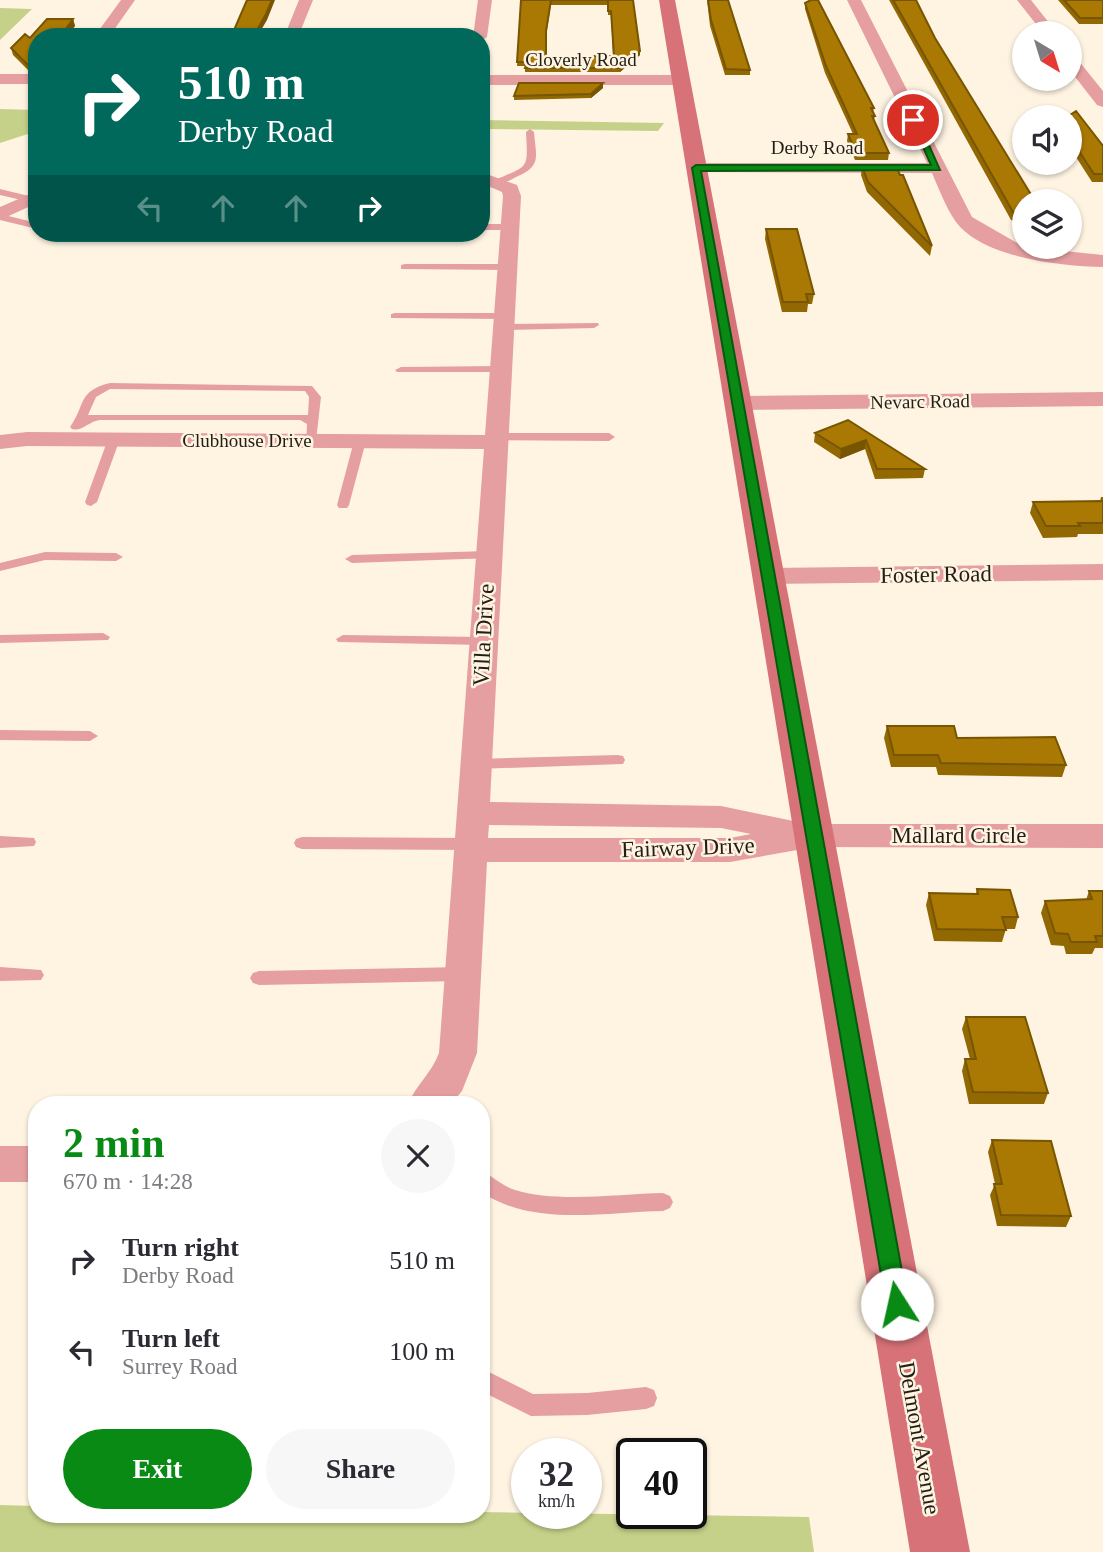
<!DOCTYPE html>
<html lang="en">
<head>
<meta charset="utf-8">
<style>
	body { margin:0; font-family:Georgia,serif; background:#f7f7f7; color:#2b2b33; height:100vh; display:flex; flex-direction:column; font-size:26px; white-space:nowrap }
	* { box-sizing:border-box; margin:0 }
	p { font-size:23px; color:#7c7c81 }
	.icon { flex:none; width:38px; height:38px; fill:none; stroke:currentColor; stroke-width:2; stroke-linecap:round; stroke-linejoin:round }
	.map { position:relative; flex:1; overflow:hidden }
	.drawer { position:absolute; left:28px; top:1096px; width:462px; height:427px; display:flex; flex-direction:column; background:#fff; border-radius:28px; box-shadow:0 2px 5px #0004 }
	.drawer>* { flex:none }
	.top-card { position:absolute; left:28px; top:28px; width:462px; height:214px; border-radius:28px; box-shadow:0 2px 5px #0004; background:#00695c; color:#fff; overflow:hidden }
	.needle { width:46px; rotate:142deg }
	.controls { position:absolute; left:1012px; top:21px; display:grid; gap:14px }
	.controls a { display:grid; place-items:center; width:70px; height:70px; border-radius:50%; background:#fff; box-shadow:0 2px 5px #0004; font-size:35px }
	.speed { position:absolute; left:511px; top:1438px; display:flex; gap:14px; font-size:35px; font-weight:700; text-align:center }
	.speed>* { display:grid; place-content:center; width:91px; height:91px; border-radius:50%; background:#fff; box-shadow:0 2px 5px #0004; line-height:1 }
	.speed small { font-size:18px; font-weight:400 }
	.speed .limit { border:4px solid #111; border-radius:10px; background:#fff; color:#111 }
	.pin { position:absolute; display:grid; place-items:center; width:60px; height:60px; color:#fff; margin:-30px; border:4px solid #fff; border-radius:50%; box-shadow:0 2px 7px #0007 }
	.me { position:absolute; width:77px; margin:-38px; rotate:350deg; stroke-linejoin:round; filter:drop-shadow(0 0 5px #0008) }
	.turn { display:flex; align-items:center; gap:24px; height:147px; padding:0 35px; font-size:32px }
	.turn .icon { width:91px; height:91px; stroke-width:2.5 }
	.turn b { display:block; font-size:49px; line-height:60px }
	.lanes { display:flex; align-items:center; height:66px; padding:0 35px; background:#0003; justify-content:center; gap:35px; direction:ltr }
	.lanes .off { opacity:.35 }
	.round { display:grid; place-items:center; flex:none; width:74px; height:74px; border-radius:37px; background:#f7f7f7 }
	.summary { display:flex; align-items:center; justify-content:space-between; height:119px; padding:0 35px }
	h1 { font-size:42px; font-weight:700; line-height:52px; color:#088a14 }
	.cta { display:flex; gap:14px; margin-top:auto; padding:14px 35px }
	.cta a { flex:1; height:80px; border-radius:42px; background:#088a14; color:#fff; font-size:28px; font-weight:700; line-height:80px; text-align:center }
	.cta a+a { background:#f7f7f7; color:#2b2b33 }
	ul { padding:0; list-style:none }
	li { display:flex; align-items:center; gap:21px; height:91px; padding:0 35px }
	li div { flex:1 }
	li b { display:block; font-size:26px }
	li em { font-style:normal }
	.map>svg:first-child { display:block }
	.green { fill:#c5d189 }
	.lines { fill:none; stroke-linecap:round; stroke-linejoin:round }
	.lane { fill:#e59fa1; fill-rule:evenodd }
	.street { fill:#e59fa1; fill-rule:evenodd }
	.secondary { fill:#d77278; fill-rule:evenodd }
	.wall { fill:#926803; fill-rule:evenodd }
	.shaded-wall { fill:#775503 }
	.building { fill:#aa7904; stroke:#775503; stroke-width:2; fill-rule:evenodd }
	.route { fill:#088a14; stroke:#055a0d; stroke-width:2 }
	.labels { text-anchor:middle; stroke-width:5; stroke-linejoin:round; paint-order:stroke }
	.far-street-label { font-size:19px; fill:#221d15; stroke:#fff4e2 }
	.street-label { font-size:23px; fill:#221d15; stroke:#fff4e2 }
</style>
</head>
<body>
<div class="map">
<svg width="1103" height="1552" viewBox="0 0 1103 1552">
	<rect width="100%" height="100%" fill="#fff4e2"/>
	<!-- green -->
	<path class="green" d="M0,8L32,9L0,40Z
		M0,109L37,110V131L0,143Z
		M481,120L664,123L658,131L481,129Z
		M0,1505L37,1506V1514L481,1512L809,1517L814,1552H0Z"/>
	<g class="lines">
		<!-- lane -->
		<path class="lane" d="M530,129L534,132C536,157 542,166 516,177C509,181 503,184 495,184V180C529,165 528,170 526,132Z
			M0,189L33,197L35,199L30,202L0,195Z
			M0,214L37,223V229L0,220Z
			M481,224H510L515,227L510,230H481Z
			M60,233H78L80,235L75,238Z
			M405,264H507L512,267L507,270L401,269V265Z
			M395,313H504L509,316L504,319L391,318V314Z
			M598,323L599,325L594,328L503,330L498,327L503,324Z
			M401,367L500,366L506,369L500,372H397L395,370Z
			M110,383L312,386L321,397L316,441L314,444H306L307,424L300,420H100C89,421 82,432 72,429L70,427C86,405 77,391 110,383ZM110,389L305,391L309,397L308,415H88L96,397Z
			M495,433H609L615,437L609,441L491,440V434Z
			M114,435L120,439L97,502L91,506L87,505L85,502L108,439Z
			M360,437L366,441L349,505L347,508H339L337,505L354,441Z
			M488,551L495,555L493,558L352,563L345,559L352,555Z
			M45,552L116,553L123,557L116,561L45,560L0,571V563Z
			M103,633L110,637L108,640L0,643V635Z
			M343,635L483,637L490,641L483,645L338,642L336,639Z
			M0,730L90,731L98,736L90,741L0,740Z
			M617,755L623,756L625,760L623,764L476,769L468,764L476,759Z
			M0,836L34,838L36,842L34,846L0,848Z
			M302,837L471,838L477,840L479,844L477,848L471,850L302,849L296,847L294,843L296,839Z
			M0,967L41,970L44,975L41,980L0,981Z
			M463,967L469,969L472,974L469,979L463,981L259,985L253,983L250,978L253,973L259,971Z
			M481,1171C493,1176 502,1186 515,1190C555,1203 620,1194 663,1193L670,1196L673,1202L670,1208L663,1211C605,1212 533,1227 481,1192Z
			M481,1368L533,1394L587,1393L646,1387L654,1390L657,1398L654,1406L646,1409L587,1415L531,1416L481,1391Z"/>
		<!-- street -->
		<path class="street" d="M121,0H135L109,37H94Z
			M299,0H313L298,37H284Z
			M478,0H492L487,37L481,41V37H473Z
			M847,0H861L972,217L1024,247L1103,255V267C1061,266 983,258 956,222C946,208 939,189 932,173L690,172L687,168L696,163H927Z
			M1017,0H1031L1057,33H1043Z
			M1069,54L1074,55L1103,91V107L1097,105L1069,69Z
			M0,74H37V84H0Z
			M481,75H681L689,80L681,85H481Z
			M481,172L517,185L521,196L490,802L721,806L808,824H1103V848L814,847L730,862H487L477,1053L462,1091L451,1104H408C416,1085 431,1074 439,1053L484,449L27,446L0,449V435L27,432L485,435L503,196L502,192L481,183ZM489,825L721,828L751,834L730,838H488Z
			M37,191V203L0,220V207Z
			M1103,392V406L738,410L730,408L726,403L730,398L738,396Z
			M1103,564V580L768,584L758,582L755,576L758,570L768,568Z
			M0,1146H37V1182H0Z"/>
		<!-- secondary -->
		<path class="secondary" d="M659,0H675L970,1552H910Z"/>
	</g>
	<!-- wall -->
	<path class="wall" d="M521,0H633L640,55L620,72H525V66H517ZM551,5H608V15H611L613,56H546V36Z
		M707,0H728L750,70V75H725L710,26Z
		M889,0H916L935,38L1024,201V225L1011,220Z
		M1058,0H1103V24H1079Z
		M805,3L874,108L873,112L875,116L874,120L889,153L888,160H855L847,141L848,134H853L825,73L805,9Z
		M73,19L75,26L37,37V72L29,71L13,55L11,48L30,38Z
		M603,88L591,98L514,100V96Z
		M1069,117L1103,146V182H1092L1069,146Z
		M862,166L932,246L930,256L867,192L861,175Z
		M766,229L814,294L812,304H808L807,312H782L765,239Z
		M848,420L925,469L923,478L875,479L865,449L840,459L814,442L815,433Z
		M1101,497H1103V534H1078L1077,537L1043,538L1030,513L1033,502L1100,501Z
		M887,726L957,738L1066,765L1062,777L938,775L936,767H891L884,738Z
		M977,889L1018,917L1015,929H1006L1002,942L934,941L926,905L929,893L976,894Z
		M1089,891H1103V948H1095L1092,954H1066L1064,946L1051,945L1041,913L1045,901L1086,900Z
		M966,1017L1048,1093L1044,1104H969L962,1071L965,1059H970L962,1029Z
		M992,1140L1071,1216L1066,1227L997,1226L990,1195L995,1184L988,1152Z"/>
	<!-- shaded-wall -->
	<path class="shaded-wall" d="M272,0H275L267,20L257,37H253Z
		M73,19L75,26L67,37H60Z
		M640,51V55L620,72V68Z
		M603,83V88L591,98V94Z
		M866,440L865,449L840,459L841,449Z"/>
	<!-- building -->
	<path class="building" d="M247,0H272L266,14L253,37H231Z
		M521,0H633L640,51L620,68H525L527,62H517ZM551,0H608V11H611L614,56H546V31Z
		M708,0H728L750,70L726,69L711,20Z
		M811,0H818L874,108H871L875,116H872L889,153H856L848,134H857L826,66L805,3Z
		M893,0H916L935,38L1035,201H1024V216L1013,212Z
		M1064,0H1103V18H1080Z
		M47,19H73L60,37H37V65L27,64L11,48L25,34L30,38Z
		M519,83H603L591,94L514,96Z
		M1076,111L1103,146V174H1094L1069,136V117H1067Z
		M862,166H896L900,175H903L932,246L868,182Z
		M766,229H797L814,294H806L808,302H783Z
		M848,420L925,469H877L866,440L841,449L815,433Z
		M1103,501V523H1078L1080,526H1046L1033,502Z
		M887,726H954L957,738L1055,737L1066,765L941,763L938,755H894Z
		M977,889L1010,890L1018,917H1002L1006,930L937,929L929,893L978,894Z
		M1089,891H1103V936H1095L1097,942H1071L1068,934L1055,933L1045,901L1092,899Z
		M966,1017H1025L1048,1093L973,1092L965,1059H976Z
		M992,1140L1051,1141L1071,1216L1001,1215L994,1184H1002Z"/>
	<!-- route -->
	<path class="route" d="M910,118L918,120L940,170L701,171L908,1304L904,1311L897,1314L889,1311L886,1304L692,168L696,165H931Z"/>
	<g class="labels">
		<!-- far-street labels -->
		<g class="far-street-label">
			<text x="581" y="66">Cloverly Road</text>
			<text x="817" y="154">Derby Road</text>
			<text transform="translate(920 401) rotate(-1)" y="7">Nevarc Road</text>
			<text x="247" y="447">Clubhouse Drive</text>
		</g>
		<!-- street labels -->
		<g class="street-label">
			<text transform="translate(936 574) rotate(-1)" y="8">Foster Road</text>
			<text transform="translate(483 635) rotate(-87)" y="8">Villa Drive</text>
			<text x="959" y="843">Mallard Circle</text>
			<text transform="translate(688 847) rotate(-2)" y="8">Fairway Drive</text>
			<text transform="translate(920 1438) rotate(80)" y="8">Delmont Avenue</text>
		</g>
	</g>
</svg>
<div class="controls">
<a><svg class="needle" viewBox="-14 -14 28 28"><path d="M0-13l5 13h-10z" fill="#e53935"/><path d="M0 13l5-13h-10z" fill="#7c7c81"/></svg></a>
<a><svg class="icon" aria-label="sound" viewBox="0 0 24 24"><path d="M4 9h4l5-4v14l-5-4H4zM17 9q2 3 0 6"/></svg></a>
<a><svg class="icon" aria-label="layers" viewBox="0 0 24 24"><path d="M12 4l9 5-9 5-9-5zM3 14l9 5 9-5"/></svg></a>
</div>
<div class="speed"><div>32<small>km/h</small></div><div class="limit">40</div></div>
<div class="pin" style="left:913px;top:120px;background:#d93025"><svg class="icon" aria-label="arrive" viewBox="0 0 24 24"><path d="M6 21V4h12l-3 4 3 4H6"/></svg></div>
<svg class="me" style="left:897px;top:1304px" viewBox="-20 -20 40 40"><circle r="19" fill="#fff"/><path d="M0-13L10 11 0 6-10 11z" fill="#088a14"/></svg>
<div class="top-card">
<div class="turn"><svg class="icon" aria-label="right" viewBox="0 0 24 24"><path d="M7 20v-9h11M14 6l5 5-5 5"/></svg><div><b>510 m</b>Derby Road</div></div>
<div class="lanes"><svg class="icon off" aria-label="left" viewBox="0 0 24 24"><path d="M17 20v-9H6M10 6l-5 5 5 5"/></svg><svg class="icon off" aria-label="ahead" viewBox="0 0 24 24"><path d="M12 20V5M6 11l6-6 6 6"/></svg><svg class="icon off" aria-label="ahead" viewBox="0 0 24 24"><path d="M12 20V5M6 11l6-6 6 6"/></svg><svg class="icon" aria-label="right" viewBox="0 0 24 24"><path d="M7 20v-9h11M14 6l5 5-5 5"/></svg></div>
</div>
<section class="drawer">
<div class="summary"><div><h1>2 min</h1><p>670 m · 14:28</p></div><a class="round"><svg class="icon" aria-label="close" viewBox="0 0 24 24"><path d="M6 6l12 12M18 6L6 18"/></svg></a></div>
<ul>
<li><svg class="icon" aria-label="right" viewBox="0 0 24 24"><path d="M7 20v-9h11M14 6l5 5-5 5"/></svg><div><b>Turn right</b><p>Derby Road</p></div><em>510 m</em></li>
<li><svg class="icon" aria-label="left" viewBox="0 0 24 24"><path d="M17 20v-9H6M10 6l-5 5 5 5"/></svg><div><b>Turn left</b><p>Surrey Road</p></div><em>100 m</em></li>
</ul>
<div class="cta"><a>Exit</a><a>Share</a></div>
</section>
</div>
</body>
</html>
